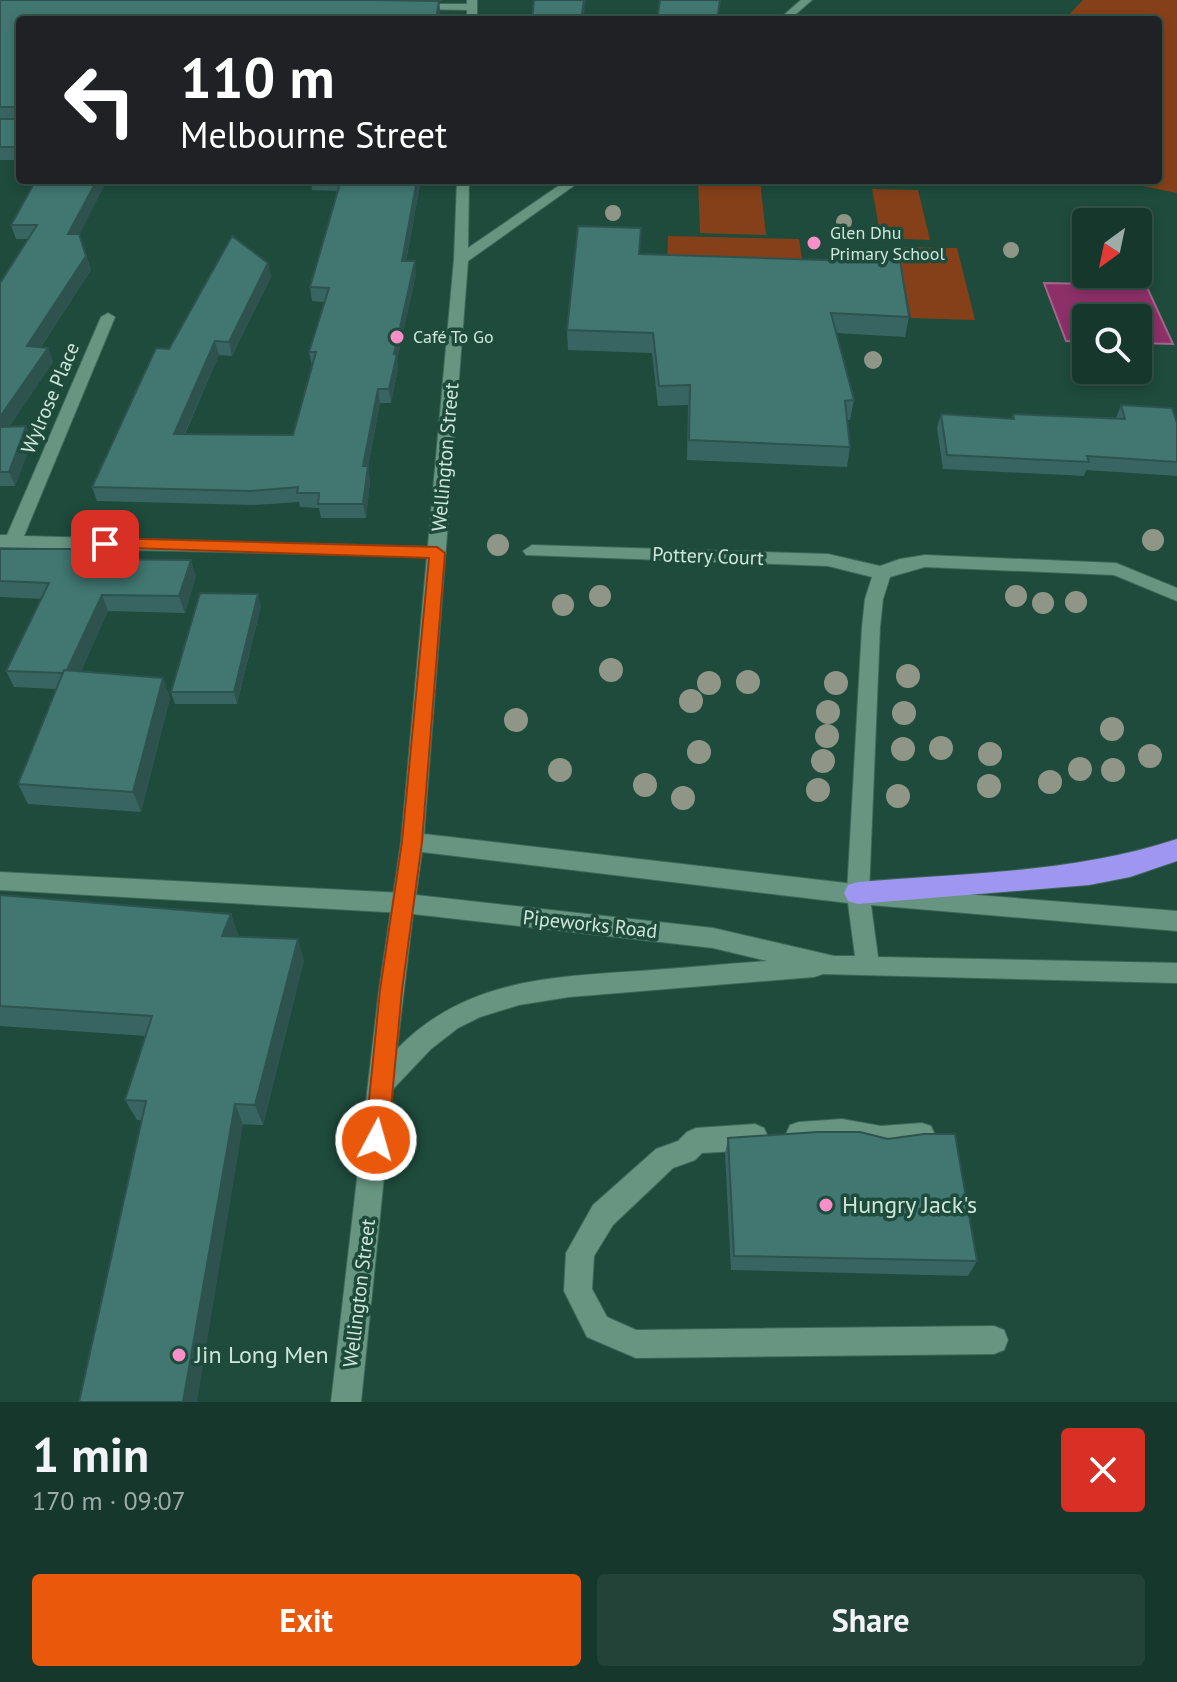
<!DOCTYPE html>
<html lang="en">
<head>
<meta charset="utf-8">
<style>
	body { margin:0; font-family:"PT Sans",sans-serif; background:#234338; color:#f1f3f6; height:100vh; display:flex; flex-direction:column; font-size:30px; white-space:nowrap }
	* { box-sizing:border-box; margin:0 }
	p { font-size:26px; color:#9eaca9 }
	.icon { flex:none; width:44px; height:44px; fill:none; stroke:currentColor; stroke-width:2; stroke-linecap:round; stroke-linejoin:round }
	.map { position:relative; height:1402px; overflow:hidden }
	.side { display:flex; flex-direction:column; background:#16382c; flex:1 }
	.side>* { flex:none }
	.hud { position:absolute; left:16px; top:16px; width:1146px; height:168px; border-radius:8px; box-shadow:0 4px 12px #0003,0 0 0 2px #355248; background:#202124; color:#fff; overflow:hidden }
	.needle { width:52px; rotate:213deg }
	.controls { position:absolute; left:1072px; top:208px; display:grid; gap:16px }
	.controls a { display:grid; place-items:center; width:80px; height:80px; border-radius:8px; background:#16382c; box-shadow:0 4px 12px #0003,0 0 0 2px #355248; font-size:40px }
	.pin { position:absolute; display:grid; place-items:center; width:68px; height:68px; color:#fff; margin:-34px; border-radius:16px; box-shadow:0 4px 12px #0006 }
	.me { position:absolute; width:88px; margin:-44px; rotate:6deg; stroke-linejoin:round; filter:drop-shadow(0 0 6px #0008) }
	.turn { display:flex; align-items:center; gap:28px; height:168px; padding:0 32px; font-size:36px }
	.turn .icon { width:104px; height:104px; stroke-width:2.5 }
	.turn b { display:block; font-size:56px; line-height:68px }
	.round { display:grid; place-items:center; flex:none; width:84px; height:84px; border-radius:8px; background:#234338 }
	.headline { display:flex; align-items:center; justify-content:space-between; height:136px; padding:0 32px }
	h1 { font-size:48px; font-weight:800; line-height:60px }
	.cta { display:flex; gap:16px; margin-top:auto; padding:16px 32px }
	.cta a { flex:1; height:92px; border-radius:8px; background:#ea580c; color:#fff; font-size:32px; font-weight:800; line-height:92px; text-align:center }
	.cta a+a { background:#234338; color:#f1f3f6 }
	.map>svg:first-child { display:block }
	.green { fill:#864019 }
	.water { fill:#8d3068; stroke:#a0678a; stroke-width:2 }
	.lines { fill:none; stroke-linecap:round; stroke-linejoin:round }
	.lane-casing { stroke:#3e675a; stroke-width:2 }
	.street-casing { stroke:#3e675a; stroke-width:2 }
	.secondary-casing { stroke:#3e675a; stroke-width:2 }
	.highway-casing { stroke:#3e675a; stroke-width:2 }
	.lane { fill:#679582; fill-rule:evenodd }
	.street { fill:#679582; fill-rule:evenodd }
	.secondary { fill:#679582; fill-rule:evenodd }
	.highway { fill:#9e96f0; fill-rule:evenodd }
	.tree { fill:#909687 }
	.wall { fill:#386561 }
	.shaded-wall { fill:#2e534f }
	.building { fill:#417671; stroke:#2e534f; stroke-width:2 }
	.route { fill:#ea580c; stroke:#983908; stroke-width:2 }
	.poi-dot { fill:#f98fc9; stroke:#1e4b3b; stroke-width:3 }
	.labels { text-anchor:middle; stroke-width:7; stroke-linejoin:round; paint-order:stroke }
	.far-poi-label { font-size:18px; fill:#cee6db; stroke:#1e4b3b; text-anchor:start }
	.street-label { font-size:20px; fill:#cee6db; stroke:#1e4b3b }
	.near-poi-label { font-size:24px; fill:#cee6db; stroke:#1e4b3b; text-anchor:start }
</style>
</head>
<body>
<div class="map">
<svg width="1177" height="1402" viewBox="0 0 1177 1402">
	<rect width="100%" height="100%" fill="#1e4b3b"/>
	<!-- green -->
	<path class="green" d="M1083,0H1177V193L1113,180H1158V20H1064Z
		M698,180H760L766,235L700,233Z
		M872,189L918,190L930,240L881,238Z
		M668,236L799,239L804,274L667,270Z
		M897,247L957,248L975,320L911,318Z"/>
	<!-- water -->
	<path class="water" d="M1044,283L1146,285L1173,344L1138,343V318H1086V342L1066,341Z"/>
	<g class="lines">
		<!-- lane casing -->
		<g class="lane-casing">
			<path id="lane" d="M532,545L828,554L880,566L900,559L925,555L1116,563L1177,588V601L1114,575L925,567L890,577L883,599L880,627L869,893L866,900L858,903L850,900L847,893L862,627L865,599L872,577L828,566L526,555L523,551Z
				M842,1119L881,1126L922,1123L931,1126L935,1135L931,1144C895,1158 875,1145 841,1143C824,1143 807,1150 790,1143L786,1134L790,1125L799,1122Z
				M755,1124L764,1128L768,1137L764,1146L755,1150L702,1153L695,1160L673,1168L613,1225L594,1256L592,1289L607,1317L636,1330L994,1326L1004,1330L1008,1340L1004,1350L994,1354L636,1358L587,1337L564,1291L566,1253L593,1205L656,1149L678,1141L687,1132L696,1128Z"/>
		</g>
		<!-- street casing -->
		<g class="street-casing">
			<path id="street" d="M412,4H472L477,7L472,10L408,9V5Z
				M108,313L115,317L24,536L437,547L443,549L446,553L443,557L0,547V535H7L101,317Z
				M0,872L403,893L411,896L414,903L411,910L403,913L0,890Z"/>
		</g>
		<!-- secondary casing -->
		<g class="secondary-casing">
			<path id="secondary" d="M467,0H477V20H467Z
				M801,0H812L789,20H778Z
				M457,180H469L468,248L567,180H582L468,261L424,834L889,888L1177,911V931L871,905L878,957L1177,963V983L823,974L814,977L569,997L519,1005L480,1017L458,1028L431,1049L393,1089L361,1402H331L379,990L401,842L454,259ZM422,852L848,903L855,956H834L713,928L416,895ZM413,914L713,948L767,961C724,964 682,968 639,971C548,977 464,980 397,1049Z"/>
		</g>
		<!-- highway casing -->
		<g class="highway-casing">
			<path id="highway" d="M1177,839V861L1130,877L1089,885L858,904L848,901L844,893L848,885L858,882C965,873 1075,873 1177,839Z"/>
		</g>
		<!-- lane -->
		<use href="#lane" class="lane"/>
		<!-- street -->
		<use href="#street" class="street"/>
		<!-- secondary -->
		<use href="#secondary" class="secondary"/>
		<!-- highway -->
		<use href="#highway" class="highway"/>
	</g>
	<!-- trees -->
	<g class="tree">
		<circle cx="613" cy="213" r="8"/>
		<circle cx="844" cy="222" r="8"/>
		<circle cx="1011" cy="250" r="8"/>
		<circle cx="873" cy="360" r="9"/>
		<circle cx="1153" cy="540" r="11"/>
		<circle cx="498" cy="545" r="11"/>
		<circle cx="600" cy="596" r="11"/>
		<circle cx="1016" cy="596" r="11"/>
		<circle cx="1076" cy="602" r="11"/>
		<circle cx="1043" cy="603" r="11"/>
		<circle cx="563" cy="605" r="11"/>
		<circle cx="611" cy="670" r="12"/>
		<circle cx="908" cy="676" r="12"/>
		<circle cx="748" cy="682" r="12"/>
		<circle cx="709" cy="683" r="12"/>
		<circle cx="836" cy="683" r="12"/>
		<circle cx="691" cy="701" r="12"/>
		<circle cx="828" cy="712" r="12"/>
		<circle cx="904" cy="713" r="12"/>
		<circle cx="516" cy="720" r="12"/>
		<circle cx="1112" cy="729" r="12"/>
		<circle cx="827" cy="736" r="12"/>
		<circle cx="941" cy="748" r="12"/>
		<circle cx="903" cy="749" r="12"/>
		<circle cx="699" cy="752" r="12"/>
		<circle cx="990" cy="754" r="12"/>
		<circle cx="1150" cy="756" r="12"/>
		<circle cx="823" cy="761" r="12"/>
		<circle cx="1080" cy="769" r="12"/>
		<circle cx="560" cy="770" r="12"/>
		<circle cx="1113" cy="770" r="12"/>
		<circle cx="1050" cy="782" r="12"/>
		<circle cx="645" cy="785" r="12"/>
		<circle cx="989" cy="786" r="12"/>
		<circle cx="818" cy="790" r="12"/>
		<circle cx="898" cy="796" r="12"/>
		<circle cx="683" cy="798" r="12"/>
	</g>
	<!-- wall -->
	<path class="wall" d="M0,0H443L439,1L440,13L20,20V160H0Z
		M36,180H107L79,234L91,270L41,347L48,348L53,362L9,427L26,426L32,441L15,486H0V283L28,239H16L11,225Z
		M311,180H421L406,261L416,274L397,360L398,369L391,403H380L368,467L370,481L366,518H321L319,508L300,507L299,502L253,505L97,501L92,487L169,349L268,263L271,277L232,356L219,355L185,434L293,435L312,366L309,352L324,302L312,301L310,287L338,191L312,190Z
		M640,254L851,261V258L909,317L905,337L836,333L854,400L850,420H847L850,447L847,467L687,460L688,405L658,406L652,353L568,350L567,330Z
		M1121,405L1177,423V476L1086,470L1084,476L943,469L937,428L941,414L1012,419L1013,414L1116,418Z
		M0,549H84L88,559L196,576L185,613L108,611L81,671L163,678L170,698L141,812L28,804L18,784L56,689L14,687L6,671L42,599L0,597Z
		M261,606L237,704H175L171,692Z
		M0,895L239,936L304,960L263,1125L137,1120L125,1100L146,1036L0,1026Z
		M728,1138L977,1261L968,1276L731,1270L725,1154Z"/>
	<!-- shaded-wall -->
	<path class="shaded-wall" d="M584,0H586L583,20H581Z
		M439,1L440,13L439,20H436Z
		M97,180H107L73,248L68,234Z
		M417,180H421L403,275L402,261Z
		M86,256L91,270L32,360L27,346Z
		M415,261L416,274L397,360L398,369L391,403L389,389L394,354Z
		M268,263L271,277L232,356L229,342Z
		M215,341L219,355L178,448L174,434Z
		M48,348L53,362L0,440V417Z
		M378,389L380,403L368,467L370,481L366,518L363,504V466Z
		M26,426L32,441L15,486L9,472Z
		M84,549L90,565L80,559Z
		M191,560L196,576L185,613L179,596Z
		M258,594L261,606L237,704L234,692Z
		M102,595L108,611L73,690L66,674Z
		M163,678L170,698L141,812L133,792Z
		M231,914L239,936H222Z
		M298,939L304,960L263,1125L255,1105Z
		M235,1104L243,1124L197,1402H183Z"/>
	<!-- building -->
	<path class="building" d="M0,0H374L439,1L436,20H20V147H0V119H18V107H0Z
		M534,0H584L581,20H532Z
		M660,0H720L717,20H657Z
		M839,15L862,20H831Z
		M36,180H97L68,234H79L86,256L27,346L48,348L0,417V283L37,225H11Z
		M341,180H417L402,261H415L394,354H397L389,389H378L363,466H368L363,504H318L319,493H297L298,487L250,491L92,487L156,348L169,349L232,236L268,263L229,342L215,341L174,434L293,435L316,352H309L329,288L310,287Z
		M578,226L641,228L639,254L852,261L851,258L900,260L909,317L831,313L854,400L845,401L850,447L689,440L690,385L659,386L653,333L567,330Z
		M1121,405L1172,408L1177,423V462L1087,456L1089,462L947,455L941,414L1014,419L1013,414L1125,419Z
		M26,426L9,472H0V427Z
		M0,549H84L80,559L191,560L179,596L102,595L67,670H64L63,673L6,671L49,583L0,581Z
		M200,593L258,594L234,692H171Z
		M64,670L163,678L133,792L18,784Z
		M0,895L231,914L222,936L298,939L255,1105L235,1104L183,1402H79L146,1101L125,1100L152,1016L0,1006Z
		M818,1132H860L888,1139L924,1134H955L977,1261L734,1256L728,1138Z"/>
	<!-- route -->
	<path class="route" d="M105,538L437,547L445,553L422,842L402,990L388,1140L385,1148L376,1152L368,1148L365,1140L380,990L402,842L429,558L100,547L97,544Z"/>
	<!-- markers -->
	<g class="poi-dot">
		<circle cx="814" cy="243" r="8"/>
		<circle cx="397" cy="337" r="8"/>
		<circle cx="826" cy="1205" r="8"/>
		<circle cx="179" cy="1355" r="8"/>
	</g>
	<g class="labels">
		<!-- far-poi labels -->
		<g class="far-poi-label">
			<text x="830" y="239">Glen Dhu<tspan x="830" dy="21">Primary School</tspan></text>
			<text x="413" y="343">Café To Go</text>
		</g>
		<!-- street labels -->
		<g class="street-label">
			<text transform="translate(50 398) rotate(-67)" y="7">Wylrose Place</text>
			<text transform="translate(445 457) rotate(-85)" y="7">Wellington Street</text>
			<text transform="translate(708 556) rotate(2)" y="7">Pottery Court</text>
			<text transform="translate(590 924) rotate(6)" y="7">Pipeworks Road</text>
			<text transform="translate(359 1293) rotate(-83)" y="7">Wellington Street</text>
		</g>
		<!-- near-poi labels -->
		<g class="near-poi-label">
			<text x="842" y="1213">Hungry Jack's</text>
			<text x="195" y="1363">Jin Long Men</text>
		</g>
	</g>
</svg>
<div class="controls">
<a><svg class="needle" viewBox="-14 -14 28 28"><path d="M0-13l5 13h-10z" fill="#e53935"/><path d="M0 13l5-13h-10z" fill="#9eaca9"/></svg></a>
<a><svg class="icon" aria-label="search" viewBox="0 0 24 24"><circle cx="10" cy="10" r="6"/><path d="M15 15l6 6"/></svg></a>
</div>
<div class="pin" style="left:105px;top:544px;background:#d93025"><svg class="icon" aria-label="arrive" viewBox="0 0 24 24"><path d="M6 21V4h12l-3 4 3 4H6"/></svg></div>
<svg class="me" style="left:376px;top:1140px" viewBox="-20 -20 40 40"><circle r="17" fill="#ea580c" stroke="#fff" stroke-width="3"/><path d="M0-11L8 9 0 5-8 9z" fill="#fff"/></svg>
<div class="hud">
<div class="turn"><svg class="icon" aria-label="left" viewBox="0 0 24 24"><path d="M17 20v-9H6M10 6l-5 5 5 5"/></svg><div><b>110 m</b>Melbourne Street</div></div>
</div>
</div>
<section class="side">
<div class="headline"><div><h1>1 min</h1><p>170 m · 09:07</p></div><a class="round" style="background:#d93025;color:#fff"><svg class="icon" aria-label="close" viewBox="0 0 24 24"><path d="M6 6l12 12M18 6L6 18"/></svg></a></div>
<div class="cta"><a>Exit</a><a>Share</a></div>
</section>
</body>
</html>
